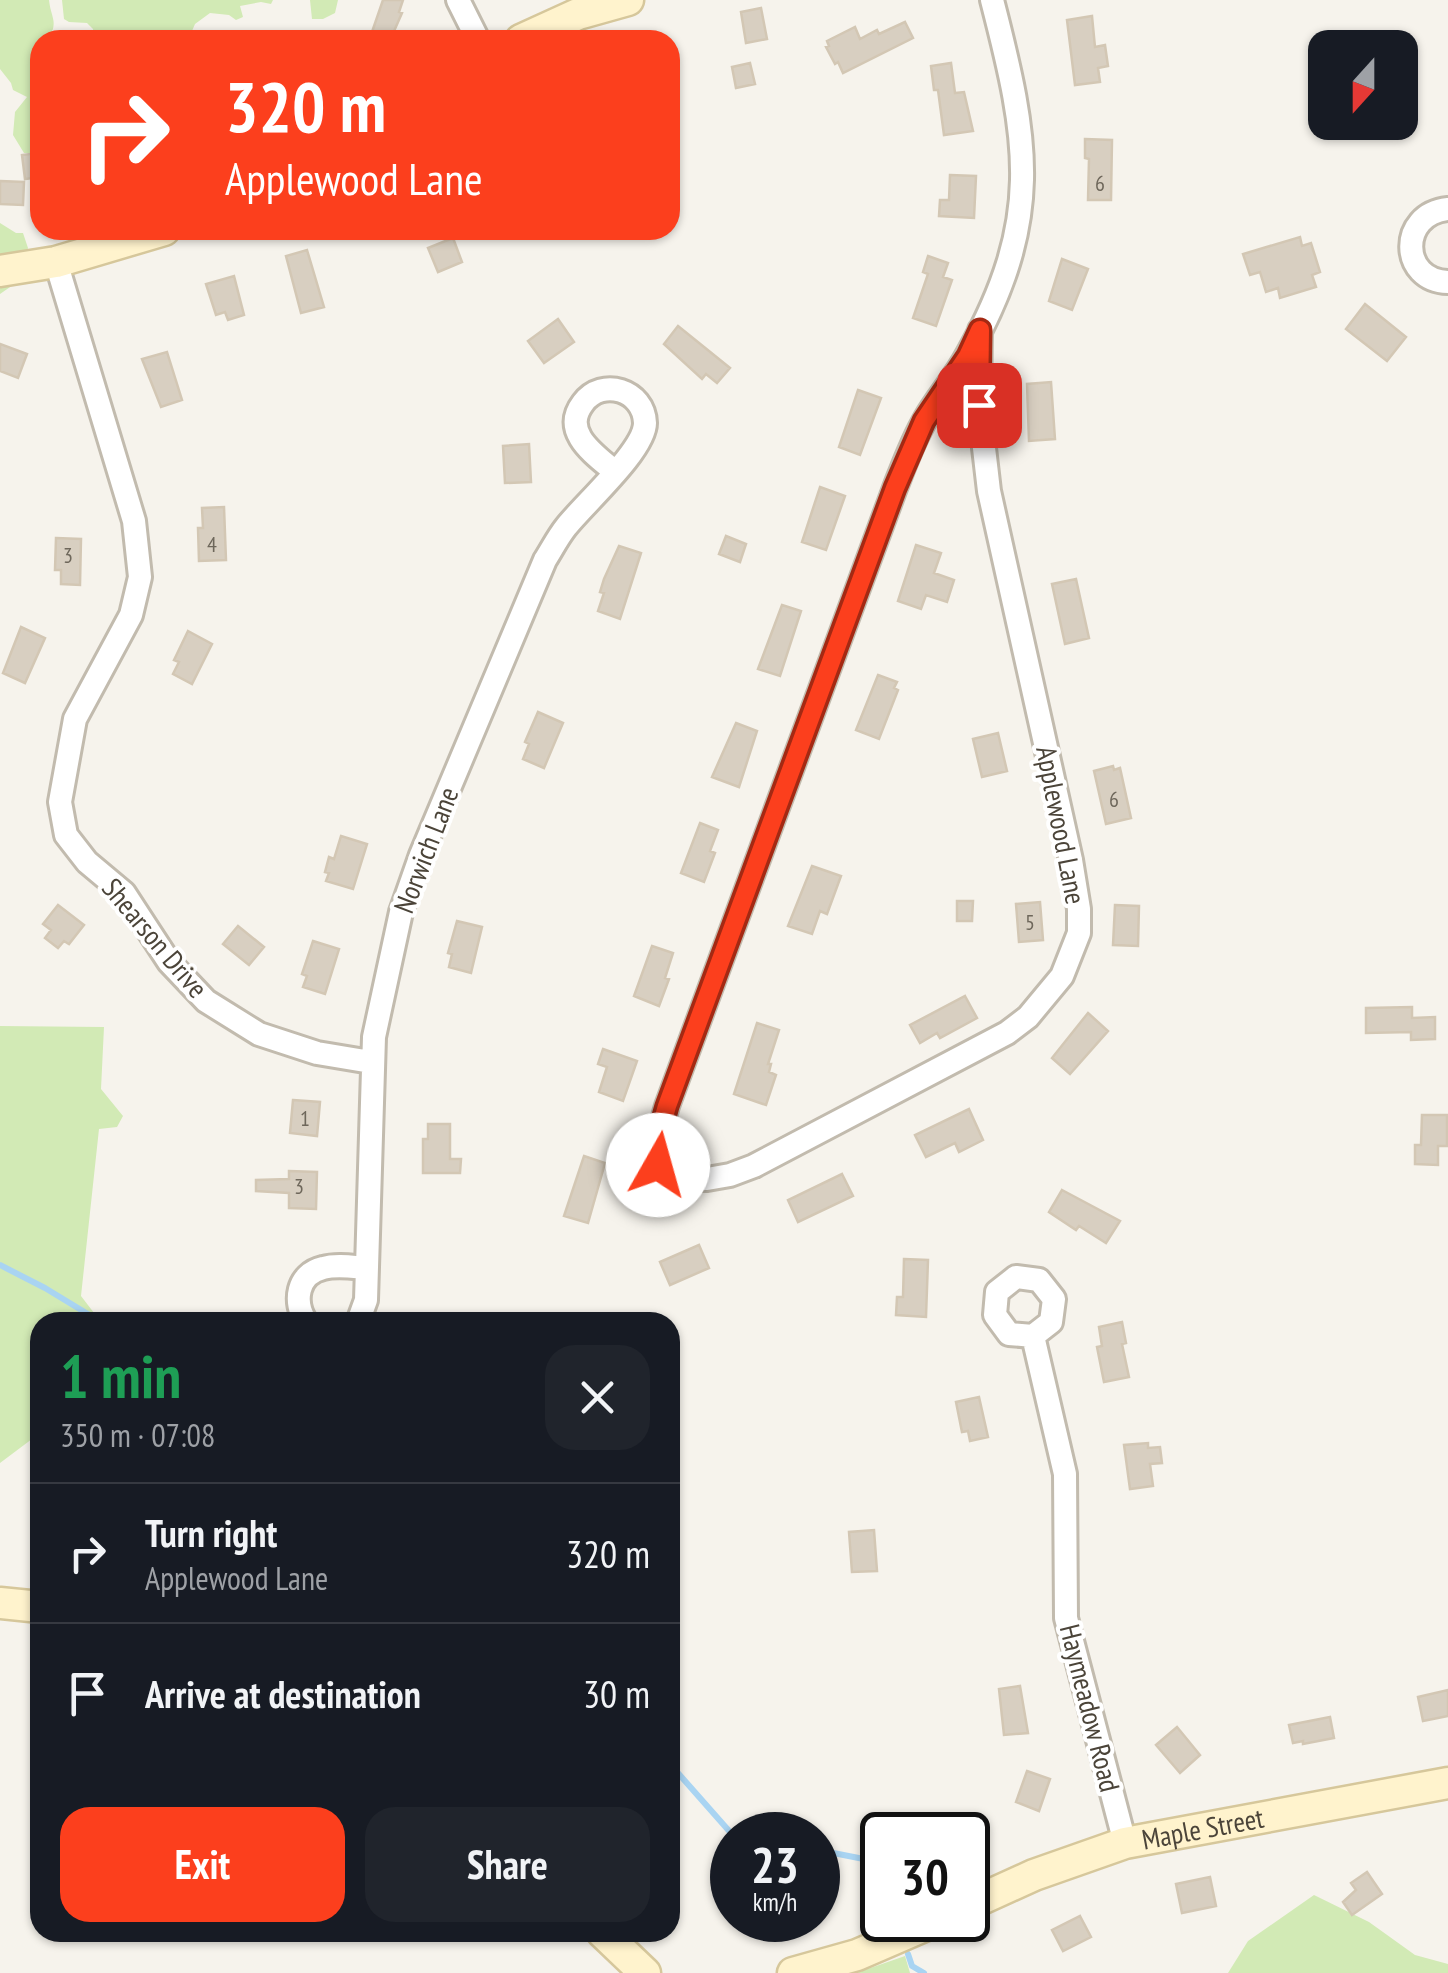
<!DOCTYPE html>
<html lang="en">
<head>
<meta charset="utf-8">
<style>
	body { margin:0; font-family:"PT Sans Narrow",sans-serif; background:#20242c; color:#f1f3f6; height:100vh; display:flex; flex-direction:column; font-size:38px; white-space:nowrap }
	* { box-sizing:border-box; margin:0 }
	p { font-size:32px; color:#9ea1a6 }
	.icon { flex:none; width:55px; height:55px; fill:none; stroke:currentColor; stroke-width:2; stroke-linecap:round; stroke-linejoin:round }
	.map { position:relative; flex:1; overflow:hidden }
	.panel { position:absolute; left:30px; top:1312px; width:650px; height:630px; display:flex; flex-direction:column; background:#171b24; border-radius:30px; box-shadow:0 2px 8px #0004 }
	.panel>* { flex:none }
	.guide { position:absolute; left:30px; top:30px; width:650px; height:210px; border-radius:30px; box-shadow:0 2px 8px #0004; background:#fc3f1d; color:#fff; overflow:hidden }
	.needle { width:65px; rotate:201deg }
	.buttons { position:absolute; left:1308px; top:30px; display:grid; gap:20px }
	.buttons a { display:grid; place-items:center; width:110px; height:110px; border-radius:20px; background:#171b24; box-shadow:0 2px 8px #0004; font-size:50px }
	.speed { position:absolute; left:710px; top:1812px; display:flex; gap:20px; font-size:50px; font-weight:700; text-align:center }
	.speed>* { display:grid; place-content:center; width:130px; height:130px; border-radius:50%; background:#171b24; box-shadow:0 2px 8px #0004; line-height:1 }
	.speed small { font-size:25px; font-weight:400 }
	.speed .limit { border:5px solid #111; border-radius:15px; background:#fff; color:#111 }
	.pin { position:absolute; display:grid; place-items:center; width:85px; height:85px; color:#fff; margin:-42px; border-radius:20px; box-shadow:0 5px 15px #0006 }
	.me { position:absolute; width:110px; margin:-55px; rotate:7deg; stroke-linejoin:round; filter:drop-shadow(0 0 8px #0008) }
	.turn { display:flex; align-items:center; gap:35px; height:210px; padding:0 30px; font-size:45px }
	.turn .icon { width:130px; height:130px; stroke-width:2.5 }
	.turn b { display:block; font-size:70px; line-height:85px }
	.round { display:grid; place-items:center; flex:none; width:105px; height:105px; border-radius:30px; background:#20242c }
	.summary { display:flex; align-items:center; justify-content:space-between; height:170px; padding:0 30px }
	h1 { font-size:60px; font-weight:700; line-height:75px; color:#1e9e55 }
	.button { display:flex; gap:20px; margin-top:auto; padding:20px 30px }
	.button a { flex:1; height:115px; border-radius:30px; background:#fc3f1d; color:#fff; font-size:40px; font-weight:700; line-height:115px; text-align:center }
	.button a+a { background:#20242c; color:#f1f3f6 }
	ul { padding:0; list-style:none }
	li { display:flex; align-items:center; gap:30px; height:140px; padding:0 30px; border-top:2px solid #363941 }
	li div { flex:1 }
	li b { display:block; font-size:38px }
	li em { font-style:normal }
	.map>svg:first-child { display:block }
	.green { fill:#d2eab5 }
	.lines { fill:none; stroke-linecap:round; stroke-linejoin:round }
	.stream { stroke:#a9d4f2; stroke-width:6 }
	.building { fill:#d8cfc1; stroke:#d3c7b4; stroke-width:2.5 }
	.street-casing { stroke:#c2bbae; stroke-width:28 }
	.secondary-casing { stroke:#d6c79b; stroke-width:35 }
	.street { stroke:#fff; stroke-width:22 }
	.secondary { stroke:#fff3cd; stroke-width:30 }
	.route-casing { stroke:#a42913; stroke-width:25 }
	.route { stroke:#fc3f1d; stroke-width:18 }
	.labels { text-anchor:middle; stroke-width:8; stroke-linejoin:round; paint-order:stroke }
	.number-label { font-size:22px; fill:#6e675b }
	.street-label { font-size:28px; fill:#4b4439; stroke:#fff }
</style>
</head>
<body>
<div class="map">
<svg width="1448" height="1973" viewBox="0 0 1448 1973">
	<rect width="100%" height="100%" fill="#f6f3ec"/>
	<!-- green -->
	<path class="green" d="M0,0H49C51,19 59,21 48,40H40V153H24L13,135L15,112L27,97L13,90L11,83L0,69Z
		M62,0H273L271,4L261,2L240,6L243,17L236,20L229,15L210,13L195,24L192,31L172,40H94L93,29L87,23L69,22L64,19Z
		M310,0H338L335,13L323,19H312Z
		M0,223L16,233H23L28,248L13,285L0,294Z
		M0,1026L104,1027L101,1089L123,1116L117,1127L99,1129L81,1296L101,1322H40V1433L0,1463Z
		M1314,1895L1369,1922L1415,1955L1448,1964V1973H1228L1248,1941Z
		M905,1956L910,1973H856Z"/>
	<g class="lines">
		<!-- stream -->
		<path class="stream" d="M0,1265L45,1288L101,1322
			M670,1764L730,1832L745,1835
			M818,1850L874,1861L882,1885
			M908,1954L912,1966L924,1973"/>
	</g>
	<!-- building -->
	<path class="building" d="M383,0H403L399,12L402,13L391,38L372,32Z
		M761,8L767,39L746,43L741,12Z
		M1092,16L1095,47L1105,45L1108,66L1098,68L1100,82L1075,85L1067,20Z
		M905,22L913,38L843,73L838,62L835,64L826,47L829,46L827,41L855,27L860,39L877,30L879,34Z
		M750,63L755,84L736,88L732,67Z
		M951,63L955,93L964,92L973,131L944,135L938,90H934L931,66Z
		M1085,139L1112,140L1111,200H1088L1089,159L1085,158Z
		M40,153V177L25,179L22,155Z
		M950,175L976,176L974,218L939,216L940,200H949Z
		M0,181L24,182L23,205L0,204Z
		M1300,237L1302,246L1311,243L1320,272L1312,275L1316,287L1280,298L1278,288L1266,292L1260,272L1250,275L1243,254Z
		M453,238L462,262L438,272L428,248Z
		M307,250L324,307L301,313L286,256Z
		M928,256L948,263L943,277L952,280L936,326L913,318L928,274L923,272Z
		M1062,259L1088,269L1072,310L1049,301Z
		M234,276L244,315L228,320L225,312L216,315L206,284Z
		M1365,304L1406,337L1387,361L1346,329Z
		M558,319L574,342L544,363L528,341Z
		M678,326L730,368L717,383L706,374L702,379L664,344Z
		M0,344L27,354L18,378L0,371Z
		M167,352L182,400L161,407L142,359Z
		M1051,382L1055,439L1029,441L1027,384Z
		M858,390L881,398L860,455L839,447Z
		M529,444L531,482L505,483L503,446Z
		M820,487L845,496L826,550L802,542Z
		M224,507L226,560L199,561L198,528H203L202,508Z
		M726,536L746,544L740,562L719,554Z
		M56,538L81,539L80,585L61,584V570H55Z
		M916,545L941,553L934,573L954,580L947,602L926,595L921,609L898,601Z
		M619,546L641,553L620,619L598,611L604,593L600,592L604,579Z
		M1076,579L1089,638L1065,644L1052,584Z
		M782,605L801,611L780,676L758,669Z
		M21,627L45,638L25,683L3,673Z
		M188,631L212,644L192,684L173,674L179,662L174,660Z
		M878,675L897,682L894,688L898,690L879,739L856,730Z
		M538,712L563,723L544,768L523,759L529,744L525,742Z
		M736,723L757,731L739,787L712,777Z
		M998,733L1007,771L982,777L973,739Z
		M1113,766L1114,770L1120,768L1131,818L1106,824L1094,771Z
		M700,823L718,830L710,851L715,853L704,882L681,873Z
		M341,836L367,844L353,889L326,881L329,873L325,872L329,857L334,859Z
		M812,866L841,876L827,914L820,911L812,934L788,926Z
		M957,901H973L972,921H957Z
		M1040,902L1043,940L1019,942L1016,904Z
		M58,905L84,925L69,944L64,941L58,948L45,938L51,930L43,924Z
		M1115,905L1139,906L1138,946L1113,945Z
		M457,921L482,927L471,973L449,967L452,954L448,953Z
		M238,926L264,947L249,965L223,944Z
		M313,941L339,949L325,994L303,987L307,976L302,974Z
		M652,946L673,953L665,978L669,979L659,1006L634,996Z
		M965,996L977,1018L940,1038L937,1033L920,1043L910,1025Z
		M1412,1007V1018L1435,1017V1039L1411,1040V1032L1366,1033V1008Z
		M1088,1013L1108,1031L1070,1074L1052,1058Z
		M757,1023L779,1030L768,1064H771L769,1072L776,1075L766,1105L734,1094Z
		M603,1049L637,1061L623,1101L599,1092L607,1067L598,1064Z
		M293,1100L320,1102L317,1136L290,1133Z
		M969,1109L983,1140L959,1152L955,1143L926,1157L915,1135Z
		M1422,1115H1447V1146H1438V1165L1415,1164V1145H1421Z
		M428,1124H450V1159H461L460,1173H423V1139H428Z
		M584,1156L605,1163L588,1223L564,1216Z
		M289,1171L317,1172L316,1209L289,1208V1193L256,1191V1180L289,1179Z
		M842,1174L853,1196L798,1222L788,1200Z
		M1062,1190L1120,1221L1106,1243L1079,1226L1076,1230L1049,1212Z
		M699,1245L709,1268L670,1285L660,1262Z
		M904,1259L928,1260L926,1317L896,1315L897,1297H903Z
		M1122,1322L1126,1343L1122,1344L1129,1377L1104,1382L1097,1347L1102,1346L1099,1327Z
		M979,1397L988,1437L970,1441L968,1431L962,1432L956,1402Z
		M1148,1443V1448L1160,1447L1162,1463L1150,1464L1153,1486L1130,1489L1124,1445Z
		M874,1530L877,1571L852,1572L849,1532Z
		M1020,1686L1028,1733L1004,1735L999,1689Z
		M1448,1690V1716L1423,1721L1418,1697Z
		M1330,1717L1334,1738L1303,1744V1741L1293,1743L1289,1725Z
		M1177,1727L1200,1755L1180,1773L1156,1745Z
		M1027,1771L1050,1779L1039,1811L1016,1802Z
		M1367,1872L1382,1894L1352,1915L1343,1902L1356,1890L1351,1883Z
		M1210,1877L1216,1906L1182,1913L1176,1884Z
		M1080,1916L1091,1937L1063,1951L1052,1930Z"/>
	<g class="lines">
		<!-- street casing -->
		<g class="street-casing">
			<path id="street" d="M458,0L478,40
				M1448,209C1398,214 1400,281 1448,282
				M56,262L134,521L140,577L131,615L75,719L60,802L66,835L87,862L124,893L169,962L206,1001L259,1034L317,1053L371,1062
				M980,330L979,405L989,491L1071,860L1079,909V933L1062,976L1028,1017L1007,1033L754,1166L730,1175L707,1179L680,1178L658,1165L656,1145L667,1106L895,488C904,465 913,440 926,418C939,396 956,377 968,354C1043,219 1029,143 992,0
				M306,1322C293,1302 297,1274 323,1268C337,1264 353,1267 366,1268
				M358,1322L366,1300L374,1037L401,912L421,855L545,560C552,549 558,537 566,527C584,504 645,450 645,423C644,390 602,377 583,403C561,432 594,454 614,471
				M1033,1336L1009,1334L995,1315L997,1292L1016,1277L1039,1280L1054,1299L1051,1322L1033,1336L1065,1474L1066,1618L1125,1843"/>
		</g>
		<!-- secondary casing -->
		<g class="secondary-casing">
			<g id="secondary">
				<path d="M521,40L578,14L628,0"/>
				<path d="M0,271L56,262L164,230"/>
				<path d="M0,1603L40,1607"/>
				<path id="s1" d="M968,1905L1034,1875L1125,1843L1448,1783"/>
				<path d="M602,1932L645,1973"/>
				<path d="M793,1973L857,1955L938,1920"/>
			</g>
		</g>
		<!-- street -->
		<use href="#street" class="street"/>
		<!-- secondary -->
		<use href="#secondary" class="secondary"/>
	</g>
	<g class="lines">
		<!-- route casing -->
		<g class="route-casing">
			<path id="route" d="M658,1165L656,1145L667,1106L895,488L924,421L968,356L980,330L979,405"/>
		</g>
		<!-- route -->
		<use href="#route" class="route"/>
	</g>
	<g class="labels">
		<!-- number labels -->
		<g class="number-label">
			<text x="1100" y="191">6</text>
			<text x="212" y="552">4</text>
			<text x="68" y="563">3</text>
			<text x="1114" y="807">6</text>
			<text x="1030" y="930">5</text>
			<text x="305" y="1126">1</text>
			<text x="299" y="1194">3</text>
		</g>
		<!-- street labels -->
		<g class="street-label">
			<text transform="translate(1061 825) rotate(79)" y="10">Applewood Lane</text>
			<text transform="translate(426 850) rotate(-69)" y="10">Norwich Lane</text>
			<text transform="translate(155 938) rotate(50)" y="10">Shearson Drive</text>
			<text transform="translate(1090 1708) rotate(76)" y="10">Haymeadow Road</text>
			<text dy="10" stroke="none"><textPath href="#s1" startOffset="248">Maple Street</textPath></text>
		</g>
	</g>
</svg>
<div class="buttons">
<a><svg class="needle" viewBox="-14 -14 28 28"><path d="M0-13l5 13h-10z" fill="#e53935"/><path d="M0 13l5-13h-10z" fill="#9ea1a6"/></svg></a>
</div>
<div class="speed"><div>23<small>km/h</small></div><div class="limit">30</div></div>
<div class="pin" style="left:979px;top:405px;background:#d93025"><svg class="icon" aria-label="arrive" viewBox="0 0 24 24"><path d="M6 21V4h12l-3 4 3 4H6"/></svg></div>
<svg class="me" style="left:658px;top:1165px" viewBox="-20 -20 40 40"><circle r="19" fill="#fff"/><path d="M0-13L10 11 0 6-10 11z" fill="#fc3f1d"/></svg>
<div class="guide">
<div class="turn"><svg class="icon" aria-label="right" viewBox="0 0 24 24"><path d="M7 20v-9h11M14 6l5 5-5 5"/></svg><div><b>320 m</b>Applewood Lane</div></div>
</div>
<section class="panel">
<div class="summary"><div><h1>1 min</h1><p>350 m · 07:08</p></div><a class="round"><svg class="icon" aria-label="close" viewBox="0 0 24 24"><path d="M6 6l12 12M18 6L6 18"/></svg></a></div>
<ul>
<li><svg class="icon" aria-label="right" viewBox="0 0 24 24"><path d="M7 20v-9h11M14 6l5 5-5 5"/></svg><div><b>Turn right</b><p>Applewood Lane</p></div><em>320 m</em></li>
<li><svg class="icon" aria-label="arrive" viewBox="0 0 24 24"><path d="M6 21V4h12l-3 4 3 4H6"/></svg><div><b>Arrive at destination</b></div><em>30 m</em></li>
</ul>
<div class="button"><a>Exit</a><a>Share</a></div>
</section>
</div>
</body>
</html>
